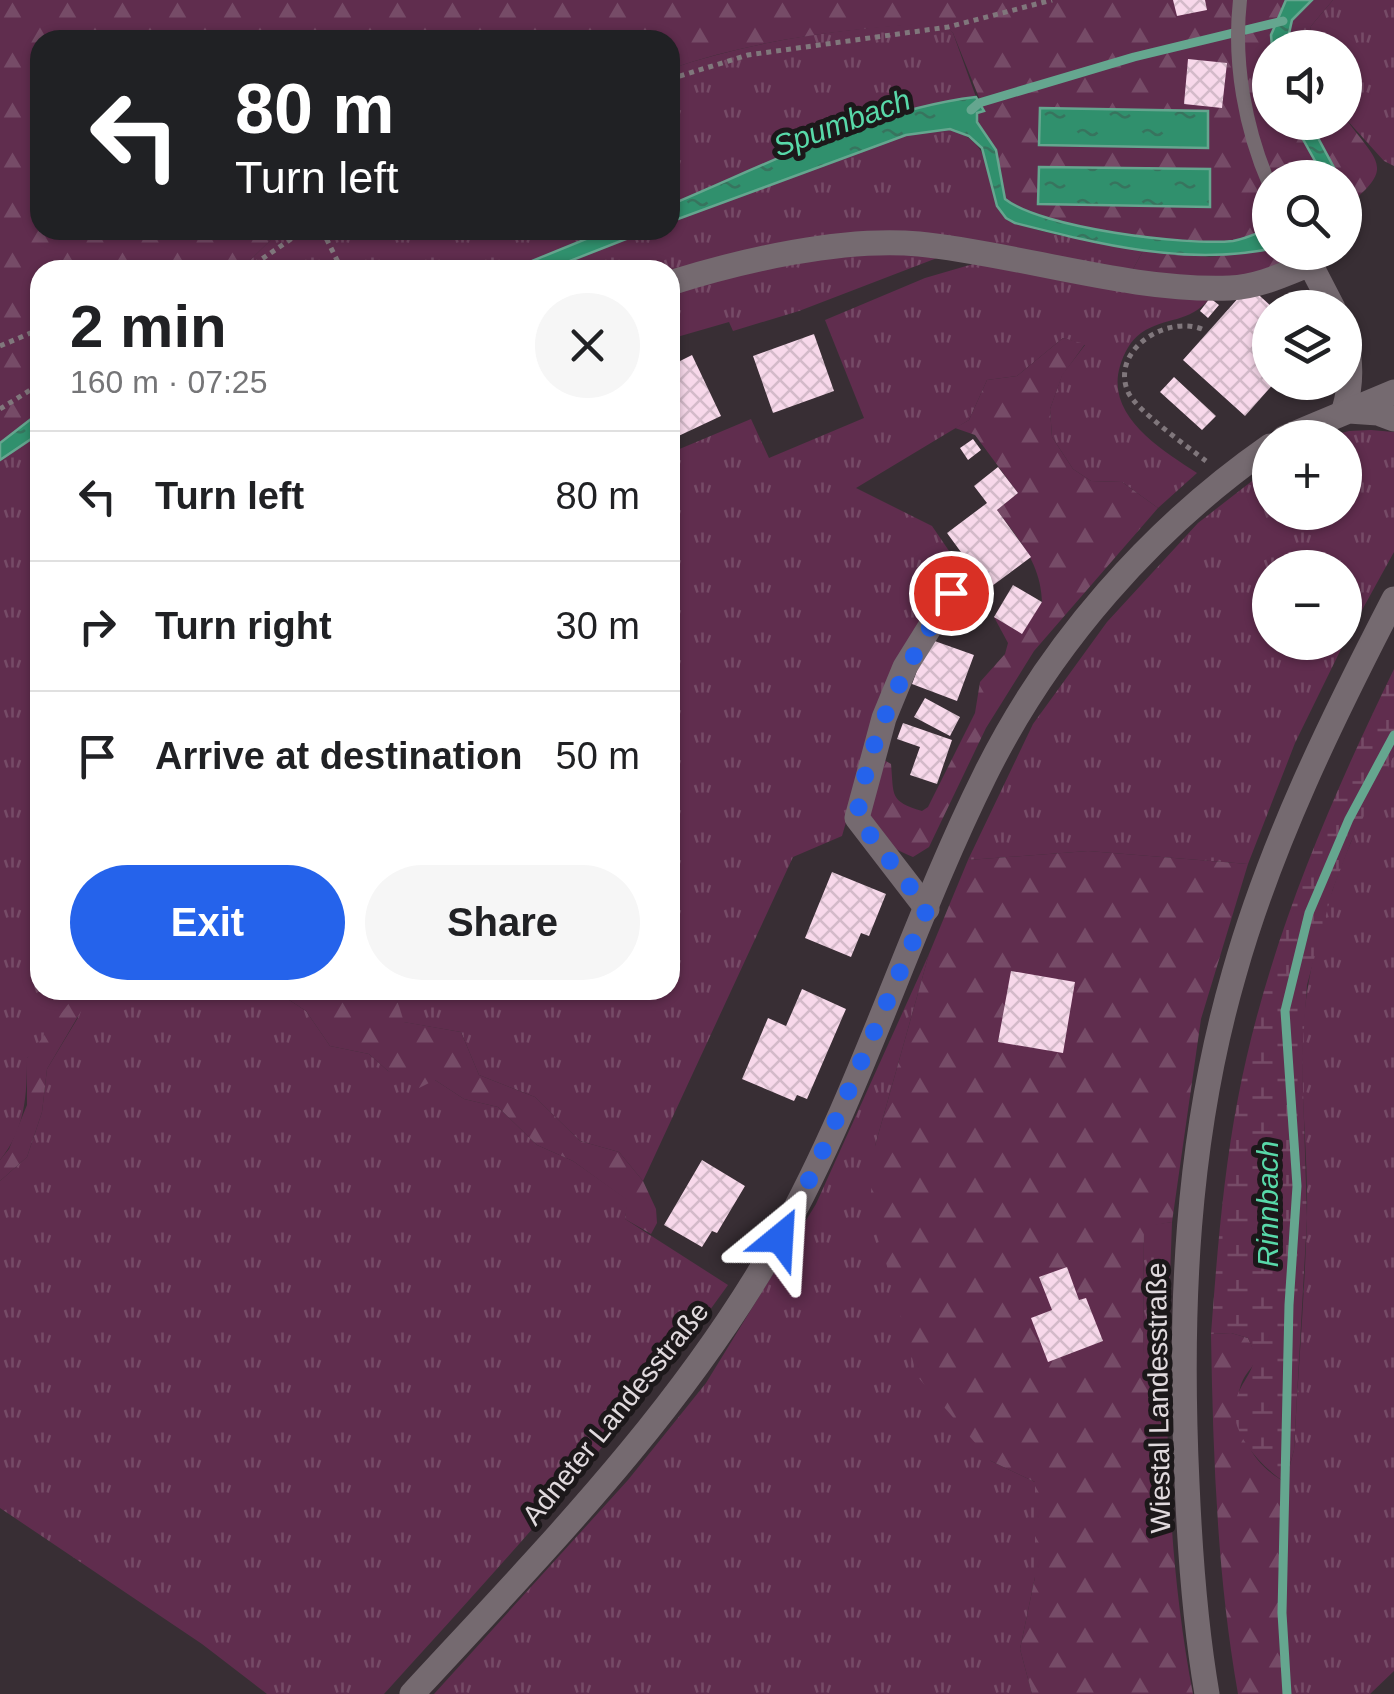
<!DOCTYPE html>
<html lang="en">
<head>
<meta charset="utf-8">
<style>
	body { margin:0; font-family:Helvetica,sans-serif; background:#f6f6f6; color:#202124; height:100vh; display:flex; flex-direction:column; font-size:38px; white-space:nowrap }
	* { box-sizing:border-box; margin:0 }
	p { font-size:32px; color:#757577 }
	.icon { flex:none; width:55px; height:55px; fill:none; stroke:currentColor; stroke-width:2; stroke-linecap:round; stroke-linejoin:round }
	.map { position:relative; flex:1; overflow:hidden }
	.side { position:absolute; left:30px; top:260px; width:650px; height:740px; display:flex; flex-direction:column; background:#fff; border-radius:30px; box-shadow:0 2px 8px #0004 }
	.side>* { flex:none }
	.hud { position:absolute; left:30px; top:30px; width:650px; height:210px; border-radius:30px; box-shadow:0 2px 8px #0004; background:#202124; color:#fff; overflow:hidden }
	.buttons { position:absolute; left:1252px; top:30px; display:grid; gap:20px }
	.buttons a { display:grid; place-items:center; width:110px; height:110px; border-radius:50%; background:#fff; box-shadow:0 2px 8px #0004; font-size:50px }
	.pin { position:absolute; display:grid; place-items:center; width:85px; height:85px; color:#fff; margin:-42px; border:5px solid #fff; border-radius:50%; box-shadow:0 2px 10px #0007 }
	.me { position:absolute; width:110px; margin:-55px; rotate:27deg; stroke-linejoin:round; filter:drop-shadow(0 0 8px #0008) }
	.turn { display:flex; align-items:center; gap:35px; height:210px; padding:0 40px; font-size:45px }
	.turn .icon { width:130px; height:130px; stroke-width:2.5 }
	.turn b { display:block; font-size:70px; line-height:85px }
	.round { display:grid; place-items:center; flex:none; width:105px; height:105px; border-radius:52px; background:#f6f6f6 }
	.overview { display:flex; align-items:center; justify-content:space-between; height:170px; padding:0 40px }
	h1 { font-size:60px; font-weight:600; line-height:75px }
	.primary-button { display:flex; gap:20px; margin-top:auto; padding:20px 40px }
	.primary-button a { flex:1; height:115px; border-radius:60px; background:#2563eb; color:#fff; font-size:40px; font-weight:600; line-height:115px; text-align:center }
	.primary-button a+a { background:#f6f6f6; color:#202124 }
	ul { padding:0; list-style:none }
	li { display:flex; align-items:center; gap:30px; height:130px; padding:0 40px; border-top:2px solid #e0e0e0 }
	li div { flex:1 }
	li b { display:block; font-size:38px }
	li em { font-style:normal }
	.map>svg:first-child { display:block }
	.grass { fill:url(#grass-tufts) }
	.forest { fill:url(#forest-firs) }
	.wetland { fill:url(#wetland-marsh) }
	.water { fill:url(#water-ripples); stroke:#65a68f; stroke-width:2.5 }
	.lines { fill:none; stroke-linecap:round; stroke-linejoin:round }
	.stream { stroke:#65a68f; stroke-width:9 }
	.building { fill:url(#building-cross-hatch) }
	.path { stroke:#80777c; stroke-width:5; stroke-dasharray:5 5; stroke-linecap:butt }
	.lane { stroke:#756a70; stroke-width:14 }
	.street { stroke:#756a70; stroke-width:25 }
	.secondary { stroke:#756a70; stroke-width:25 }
	.route { stroke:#2563eb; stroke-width:18; stroke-dasharray:0 32.4 }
	.labels { text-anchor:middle; stroke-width:10; stroke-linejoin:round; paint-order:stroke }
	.street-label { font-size:28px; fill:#e1dade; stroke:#1c181a }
	.water-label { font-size:30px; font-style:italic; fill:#58d9a9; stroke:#1c181a }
</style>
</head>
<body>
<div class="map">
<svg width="1394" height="1694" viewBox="0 0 1394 1694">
	<defs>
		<pattern id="grass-tufts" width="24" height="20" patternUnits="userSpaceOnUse" patternTransform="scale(2.5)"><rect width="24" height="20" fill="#602d4e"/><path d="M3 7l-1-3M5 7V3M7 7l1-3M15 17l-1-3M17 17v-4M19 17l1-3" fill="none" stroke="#764b67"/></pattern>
		<pattern id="forest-firs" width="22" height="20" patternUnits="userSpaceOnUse" patternTransform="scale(2.5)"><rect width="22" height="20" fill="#602d4e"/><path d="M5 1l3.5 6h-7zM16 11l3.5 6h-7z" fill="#764b67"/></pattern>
		<pattern id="wetland-marsh" width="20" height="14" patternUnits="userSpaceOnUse" patternTransform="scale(2.5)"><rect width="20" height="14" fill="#602d4e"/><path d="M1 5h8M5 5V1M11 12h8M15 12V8" fill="none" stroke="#764b67"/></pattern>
		<pattern id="water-ripples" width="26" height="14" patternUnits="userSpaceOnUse" patternTransform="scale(2.5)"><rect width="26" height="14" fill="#30906d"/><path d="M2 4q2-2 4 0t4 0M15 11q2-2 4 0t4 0" fill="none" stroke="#37745e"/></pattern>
		<pattern id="building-cross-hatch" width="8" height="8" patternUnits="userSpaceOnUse" patternTransform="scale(2.5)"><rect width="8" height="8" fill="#f7d8ea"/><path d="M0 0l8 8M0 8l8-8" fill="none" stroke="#d3bac9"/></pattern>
	</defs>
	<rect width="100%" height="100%" fill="#382e34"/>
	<!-- grass -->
	<path class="grass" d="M1333,0H1394V166L1384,161L1345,118V48H1306L1311,26Z
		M941,22L953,33L976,97C873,109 766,165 670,205V69C756,39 850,28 941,22Z
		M950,129C1007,149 972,186 1013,220C1028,233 1120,246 1144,249L1132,271L985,246L670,270H547L649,230H670V222L906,135Z
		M281,230H608L510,270H240Z
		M864,251L950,253L799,311L733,331L729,322L670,339V290L781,262Z
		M973,264L1210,298C1189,324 1166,316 1141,333C1130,341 1124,353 1120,366C1105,416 1162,450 1197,473L1158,508L1122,482L1091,481L1073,469L1052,437L1050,409L1062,375L1085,345L1063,338L1017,376L987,380L969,420L856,488L932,526L958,564L896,668L866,753L842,836L793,857L643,1181L619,1152L580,1141L535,1097L479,1075L461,1032L403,1022L394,990H670V602L675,595V589L670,588V453L751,419L769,458L864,418L825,320L925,278Z
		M1371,430L1394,432V552L1345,641V568H1270V642L1344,643L1295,743L1248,864L1088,851L968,860L1033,724L1107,622L1198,523L1270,467V512H1345V438L1326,437L1349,431Z
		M40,433V990H274L306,1011L330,1046L369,1054L388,1071L435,1080L464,1099L498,1107L537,1145L573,1161L628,1200L625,1219L728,1285C624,1431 504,1562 384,1694H267L202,1644L0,1508V1181L27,1157L42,1112L47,1069L79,1016L27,1058C27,1095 25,1130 0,1160V460Z
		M1394,755V1671L1370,1694H1287C1283,1619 1273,1521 1294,1450C1298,1372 1305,1293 1307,1215C1308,1162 1302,1109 1302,1056C1303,950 1343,846 1394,755Z
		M929,954L875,1146L991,1461L1035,1482V1577L1020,1649L1032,1694H434L628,1480L706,1383L816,1204Z
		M1172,1222L1167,1359L1143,1360L1144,1226Z"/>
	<!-- forest -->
	<path class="forest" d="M0,0H1286L1271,35L1270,122L1294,123L1324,177L1270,178V228C1258,233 1245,239 1233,241C1185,246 1042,228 1005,199L996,150L977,122L978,113L984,110L953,33L941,23C850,28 756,39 670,69V40H40V230H281L240,270H40V412L0,443Z
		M1312,0H1333L1311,26L1306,47L1286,48L1292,20Z
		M1345,118C1381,166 1394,167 1345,208V178L1339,177L1310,123L1345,122Z
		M1144,249L1209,257L1270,249V252L1291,253L1293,259L1236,280L1132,271Z
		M1063,338L1085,344L1062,376L1050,409L1052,437L1073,469L1091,481L1122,482L1158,508L1034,651L986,728L929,847L913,857C856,834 866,808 884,760L891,764C894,796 889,801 922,811L928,807L975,713L980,682L1005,654L1008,643L994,617L1042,602C1041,563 1019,540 997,510L1018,493L975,435L955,428L969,420L987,380L1017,376Z
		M1088,851L1248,864L1201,1019L1172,1222L1144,1227L1143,1359H1167C1166,1470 1172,1584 1193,1694H1032L1020,1649L1035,1577V1482L991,1461L917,1376L870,1204L875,1146L929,954L968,860Z
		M274,990H394L404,1022L461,1032L479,1075L535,1097L580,1141L619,1152L643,1181L656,1209L657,1223L651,1234L625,1219L627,1200L573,1161L537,1145L498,1107L464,1099L435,1080L419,1088L388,1071L369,1054L330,1046L306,1011Z
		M76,994L90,996L47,1069L42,1112L27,1157L0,1181V1160L9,1149L27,1105V1058Z
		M1231,1333L1248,1338C1264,1370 1247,1363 1240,1388C1238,1393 1240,1398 1240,1404C1240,1439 1253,1464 1285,1482L1282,1613L1287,1694H1238C1217,1575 1213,1455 1211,1334Z"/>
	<!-- wetland -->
	<path class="wetland" d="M1394,669V755L1351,842L1333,889L1307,985L1302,1057L1307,1218L1294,1450L1285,1482C1263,1469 1229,1432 1235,1404C1241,1375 1264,1370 1248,1338L1231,1333L1211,1334C1217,1255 1223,1176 1238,1098C1267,947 1327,807 1394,669Z"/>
	<!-- water -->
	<path class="water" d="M1286,0H1312L1292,20L1286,47H1272L1271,35Z
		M976,97L984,111L977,113V122L996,150L1005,199C1041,228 1186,246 1233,241C1245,239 1258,233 1270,228V249C1184,266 1098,244 1015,223L1006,218L997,206L982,148L969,136L950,129L906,135L670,222V205C766,165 873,109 976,97Z
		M1040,108L1208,111V148L1039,145Z
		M1294,123H1310L1339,177H1324Z
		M1039,167L1210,169V207L1038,204Z
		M608,230H649L547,270H510Z
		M40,412V433L0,460V443Z"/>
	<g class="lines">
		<!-- stream -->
		<path class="stream" d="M971,110L979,103L1134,57L1283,21
			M1287,1694L1282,1613L1289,1305L1297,1186L1285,1011L1309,913L1349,819L1394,735"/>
	</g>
	<!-- building -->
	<path class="building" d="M1173,0H1205L1207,10L1177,16Z
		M1188,59L1227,63L1222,108L1184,104Z
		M1249,286L1273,308H1270V382H1275L1245,416L1183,360Z
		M1210,298L1219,305L1208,318L1200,311Z
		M814,334L834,391L773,413L753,356Z
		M692,355L721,416L670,440V366Z
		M1174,377L1216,416L1202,430L1160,392Z
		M973,439L981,450L968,460L960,448Z
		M998,467L1018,493L997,510L1031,557L988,589L947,533L987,503L974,486Z
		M1013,585L1042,602L1022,634L994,617Z
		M929,639L974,655L957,701L912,684Z
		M925,698L960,717L950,736L914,717Z
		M903,723L952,740L937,784L910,775L920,747L897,739Z
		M832,872L886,894L869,936L861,933L851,957L805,938Z
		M1011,971L1075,982L1063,1053L998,1042Z
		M802,989L846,1009L807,1099L797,1095L794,1101L742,1079L768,1018L786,1026Z
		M702,1160L745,1186L717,1233L712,1231L702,1247L664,1225Z
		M1067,1267L1079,1300L1086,1298L1103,1341L1048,1362L1031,1318L1052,1310L1039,1277Z"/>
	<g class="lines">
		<!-- path -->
		<path class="path" d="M670,79L748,55L948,27L1052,0
			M322,230L342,270
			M246,270L304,230
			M1202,329C1166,315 1110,350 1128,392C1136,410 1188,447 1206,461
			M0,346L40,329
			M0,409L40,384"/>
		<!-- lane -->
		<path class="lane" d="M1240,0C1233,62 1245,129 1270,186"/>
		<!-- street -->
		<path class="street" d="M1304,252L1333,308
			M670,283C743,260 843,237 919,244C1019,254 1131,292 1230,288C1258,287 1285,274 1310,264
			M1344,410C1352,383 1351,361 1345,333
			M927,909L857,818L884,718L905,667L951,593"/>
		<!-- secondary -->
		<path class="secondary" d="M1349,411L1378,413L1394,419
			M1284,438L1394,392
			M412,1694C544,1551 683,1410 779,1239C862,1091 910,926 985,775C1049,645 1152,528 1270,446
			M1207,1694C1195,1624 1190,1554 1187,1483C1179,1312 1186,1140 1234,974C1271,843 1332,719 1394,599"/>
	</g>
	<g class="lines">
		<!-- route -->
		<path class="route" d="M780,1238L816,1166L927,909L857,818C868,735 907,663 951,593"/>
	</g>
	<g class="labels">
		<!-- street labels -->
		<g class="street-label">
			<text transform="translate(1158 1398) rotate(-91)" y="10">Wiestal Landesstraße</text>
			<text transform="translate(615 1413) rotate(-51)" y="10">Adneter Landesstraße</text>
		</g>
		<!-- water labels -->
		<g class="water-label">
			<text transform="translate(842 123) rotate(-20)" y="10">Spumbach</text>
			<text transform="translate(1268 1204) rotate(-90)" y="10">Rinnbach</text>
		</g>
	</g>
</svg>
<div class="buttons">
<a><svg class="icon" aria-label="sound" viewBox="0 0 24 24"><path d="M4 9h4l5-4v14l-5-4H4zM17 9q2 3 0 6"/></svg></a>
<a><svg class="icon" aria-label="search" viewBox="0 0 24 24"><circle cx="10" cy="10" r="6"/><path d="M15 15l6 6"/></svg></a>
<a><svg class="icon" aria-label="layers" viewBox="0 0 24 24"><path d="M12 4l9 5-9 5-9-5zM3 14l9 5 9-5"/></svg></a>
<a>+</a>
<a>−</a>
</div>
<div class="pin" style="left:951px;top:593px;background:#d93025"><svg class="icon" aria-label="arrive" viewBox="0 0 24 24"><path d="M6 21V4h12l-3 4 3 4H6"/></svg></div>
<svg class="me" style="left:780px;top:1238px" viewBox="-20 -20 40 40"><path d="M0-17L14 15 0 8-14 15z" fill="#2563eb" stroke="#fff" stroke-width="4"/></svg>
<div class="hud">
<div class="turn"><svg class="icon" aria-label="left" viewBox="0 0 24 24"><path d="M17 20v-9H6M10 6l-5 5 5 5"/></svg><div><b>80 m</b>Turn left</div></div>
</div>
<section class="side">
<div class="overview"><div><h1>2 min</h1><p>160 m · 07:25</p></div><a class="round"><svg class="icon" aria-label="close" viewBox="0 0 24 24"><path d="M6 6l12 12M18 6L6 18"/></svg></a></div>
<ul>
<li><svg class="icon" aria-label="left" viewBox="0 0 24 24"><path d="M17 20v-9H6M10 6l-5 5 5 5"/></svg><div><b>Turn left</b></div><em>80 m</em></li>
<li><svg class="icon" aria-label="right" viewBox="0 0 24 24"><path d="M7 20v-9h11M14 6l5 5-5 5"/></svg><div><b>Turn right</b></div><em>30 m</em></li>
<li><svg class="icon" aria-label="arrive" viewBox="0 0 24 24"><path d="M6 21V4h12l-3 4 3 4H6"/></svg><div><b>Arrive at destination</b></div><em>50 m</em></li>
</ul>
<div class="primary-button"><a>Exit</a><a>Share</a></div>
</section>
</div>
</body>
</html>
